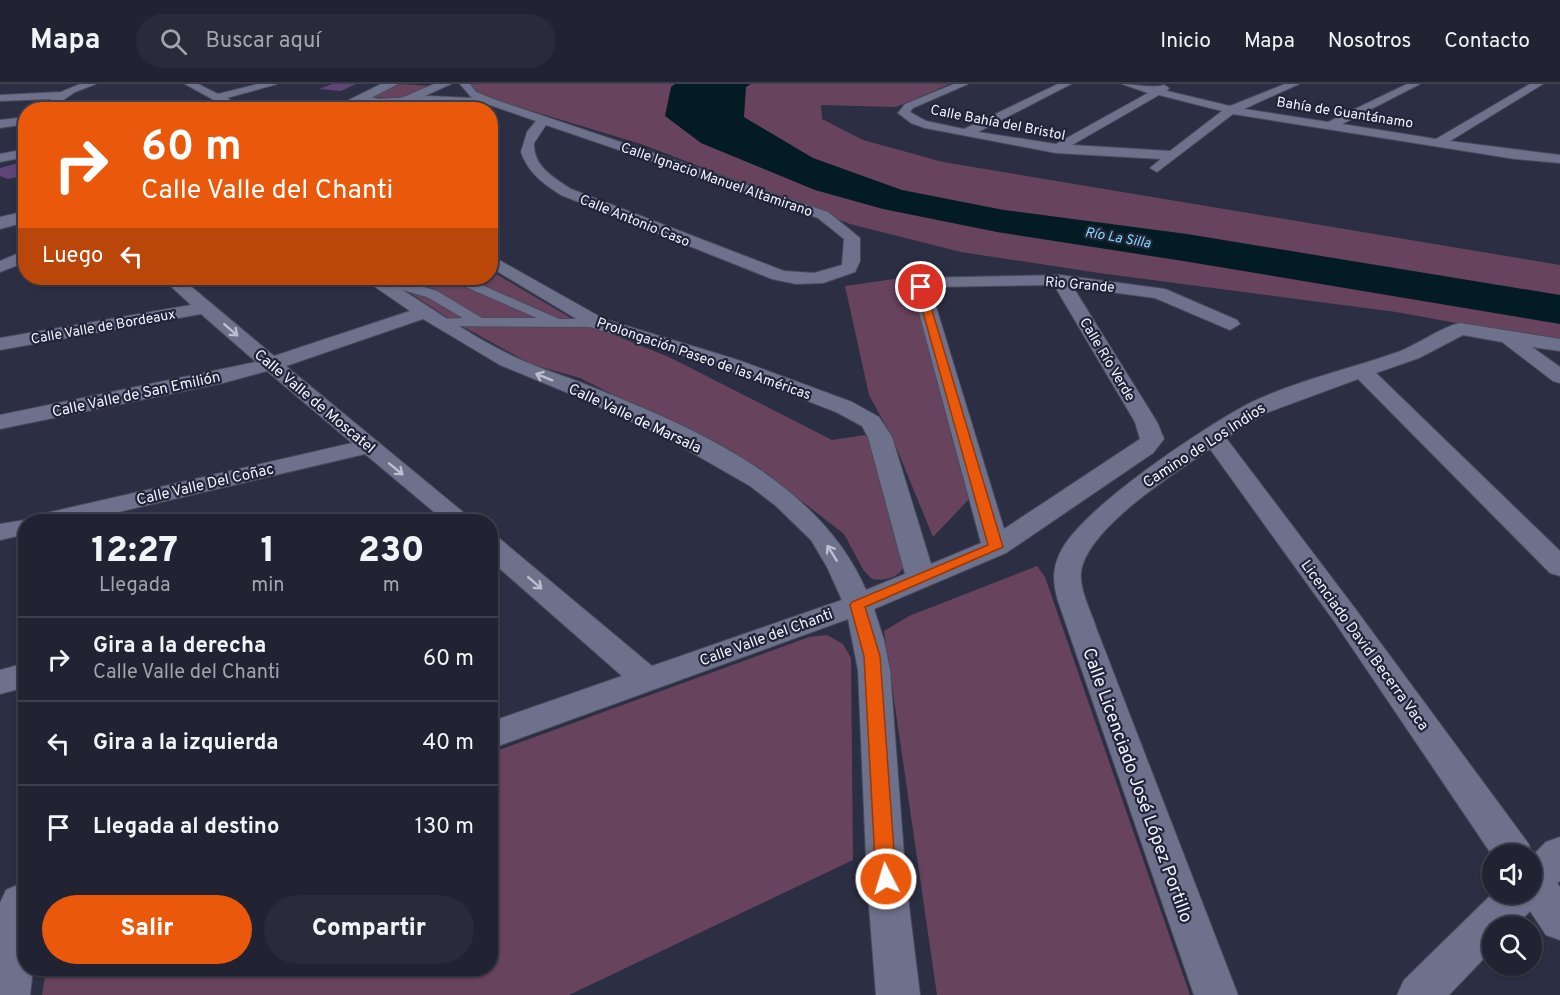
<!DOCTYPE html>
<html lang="es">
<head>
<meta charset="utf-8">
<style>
	body { margin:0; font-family:Overpass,sans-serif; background:#292a3a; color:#f1f3f6; height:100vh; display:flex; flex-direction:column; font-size:22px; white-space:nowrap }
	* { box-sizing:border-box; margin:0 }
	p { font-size:20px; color:#a2a4ac }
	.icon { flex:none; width:33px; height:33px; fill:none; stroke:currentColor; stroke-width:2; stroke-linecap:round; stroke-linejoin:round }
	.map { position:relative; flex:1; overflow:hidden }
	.sheet { position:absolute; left:18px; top:430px; width:480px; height:462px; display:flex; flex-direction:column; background:#212232; border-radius:24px; box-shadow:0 2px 4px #0004,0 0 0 2px #3e3f4d }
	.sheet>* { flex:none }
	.banner { position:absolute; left:18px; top:18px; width:480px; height:183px; border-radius:24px; box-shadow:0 2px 4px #0004,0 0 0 2px #3e3f4d; background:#ea580c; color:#fff; overflow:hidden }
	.controls { position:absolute; left:1482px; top:760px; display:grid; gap:12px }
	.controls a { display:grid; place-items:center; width:60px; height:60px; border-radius:50%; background:#212232; box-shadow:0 2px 4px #0004,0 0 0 2px #3e3f4d; font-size:30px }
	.pin { position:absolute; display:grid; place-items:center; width:51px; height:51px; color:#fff; margin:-26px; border:3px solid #fff; border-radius:50%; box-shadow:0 2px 6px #0007 }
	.me { position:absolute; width:66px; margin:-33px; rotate:355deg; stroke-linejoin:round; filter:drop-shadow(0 0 4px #0008) }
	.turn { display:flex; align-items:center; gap:21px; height:126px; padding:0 24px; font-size:27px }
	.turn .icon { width:78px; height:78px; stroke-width:2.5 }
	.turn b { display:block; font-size:42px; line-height:51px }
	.then { display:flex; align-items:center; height:57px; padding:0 24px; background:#0003; gap:12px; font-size:22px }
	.eta { display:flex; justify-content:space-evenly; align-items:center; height:102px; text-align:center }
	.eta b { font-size:36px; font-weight:800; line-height:42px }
	.cta { display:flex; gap:12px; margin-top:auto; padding:12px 24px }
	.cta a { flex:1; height:69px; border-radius:36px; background:#ea580c; color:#fff; font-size:24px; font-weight:800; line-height:69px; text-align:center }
	.cta a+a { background:#292a3a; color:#f1f3f6 }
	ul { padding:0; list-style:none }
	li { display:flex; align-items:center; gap:18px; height:84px; padding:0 24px; border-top:2px solid #3e3f4d }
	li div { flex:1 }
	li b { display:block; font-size:22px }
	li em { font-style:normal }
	header { display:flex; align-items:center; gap:36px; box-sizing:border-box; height:84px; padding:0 30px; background:#212232; border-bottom:2px solid #3e3f4d }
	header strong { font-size:28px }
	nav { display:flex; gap:33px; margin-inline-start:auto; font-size:21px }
	.search { width:420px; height:54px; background:#292a3a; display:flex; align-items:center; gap:15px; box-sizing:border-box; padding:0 21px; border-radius:33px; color:#a2a4ac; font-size:22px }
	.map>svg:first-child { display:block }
	.green { fill:#68435e }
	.water { fill:#031c24 }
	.building { fill:#604478 }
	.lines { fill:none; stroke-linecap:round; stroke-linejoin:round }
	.pedestrian-casing { stroke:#494b5c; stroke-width:2 }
	.minor-casing { stroke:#494b5c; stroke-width:2 }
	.secondary-casing { stroke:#494b5c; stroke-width:2 }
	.pedestrian { fill:#6e718b; fill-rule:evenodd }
	.minor { fill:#6e718b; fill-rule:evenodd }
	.secondary { fill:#6e718b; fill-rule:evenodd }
	.oneway { stroke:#bdbfd0 }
	.route { fill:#ea580c; stroke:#983908; stroke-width:1.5 }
	.labels { text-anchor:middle; stroke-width:4.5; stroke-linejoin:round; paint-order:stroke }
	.far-street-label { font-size:14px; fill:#f1f3fe; stroke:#222439 }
	.far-water-label { font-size:14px; font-style:italic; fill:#83dbf9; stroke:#222439 }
	.street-label { font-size:15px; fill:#f1f3fe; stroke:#222439 }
	.near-street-label { font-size:18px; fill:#f1f3fe; stroke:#222439 }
</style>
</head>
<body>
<header>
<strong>Mapa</strong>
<div class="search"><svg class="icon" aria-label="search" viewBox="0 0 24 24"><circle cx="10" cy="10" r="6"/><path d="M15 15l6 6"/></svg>Buscar aquí</div>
<nav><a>Inicio</a><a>Mapa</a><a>Nosotros</a><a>Contacto</a></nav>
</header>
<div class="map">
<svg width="1560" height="911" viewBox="0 0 1560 911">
	<rect width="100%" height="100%" fill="#2c2e43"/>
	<!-- green -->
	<path class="green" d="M399,0L434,2L397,15L371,13Z
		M471,0H950L896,23L821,21L822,35L863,56L943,78L1560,181V258L1396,228L1099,189L961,168L850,140L641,60L479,11L470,3Z
		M491,187L571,234L669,273L832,356L865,351L876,358L904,483C897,494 885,497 872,495L864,487L844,450L759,384L580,294L531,280L453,237L387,194H490Z
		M908,193L972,412L933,453L892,353L869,311L845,202Z
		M1037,482L1045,493L1190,911H937L884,547L909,532Z
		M827,551L843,560L851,574L853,776L569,911H42L46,885H490L491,669L809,553Z"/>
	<!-- water -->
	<path class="water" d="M675,0H751L746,3L744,33L813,74L902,106L1004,126L1187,150L1560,211V240L1183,177L997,148L883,125L815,106L701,59L665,32L671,3Z"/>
	<!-- building -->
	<path class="building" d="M332,0H356L341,7L319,5Z
		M26,77V91L8,95L0,92V84Z"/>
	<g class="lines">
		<!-- pedestrian casing -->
		<g class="pedestrian-casing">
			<path id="pedestrian" d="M431,16L455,20L415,26L421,21H403L399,19Z
				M379,194H394L437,207L482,234H537L452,197L450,194H466L559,235H597L604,239L597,243L440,242L435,241V235L463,234L427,213L392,203Z"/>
		</g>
		<!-- minor casing -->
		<g class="minor-casing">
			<path id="minor" d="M80,0H96L75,8L62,17L67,23L65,26L57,25L49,17L51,15L0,17V11L61,8Z
				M185,0H198L218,10L258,0H277L227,14L247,26H232Z
				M460,0H470L476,8L496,16L828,128L860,154V177L855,188L823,199L796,200L772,195L561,111C544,100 528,89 521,68L527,48L536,37L490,21L429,18L379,21L355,14L361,11L379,15L429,12L472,14ZM546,41L818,134L844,155L842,181L814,189L784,187L571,105C553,93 533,82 534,59Z
				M954,0H968L913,24L910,28L926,37L964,45L1058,0H1071L978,48L1056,60L1148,9L1122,0C1136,0 1151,5 1164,1L1169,4L1167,7L1230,22L1285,0H1299L1244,25L1328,38L1407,0H1420L1342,40L1436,55L1530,0H1543L1450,57L1560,71V79L1515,75L1233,30L1157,88L1150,84L1161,75L1056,69L925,44L911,39L898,29L905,20ZM1159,11L1222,27L1170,67L1072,61Z
				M26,33V40L0,44V36Z
				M26,65V73L0,78V70Z
				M26,166V178L0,188V177Z
				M490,171L604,235L738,276L852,318L879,333L892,353L931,480L981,459L912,203L916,194L1060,191L1165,205L1237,236L1240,240L1230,246L1155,214L1073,203L1157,338L1164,355L1153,369L1006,469L874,525L884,556L890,586L906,797L920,911H876L867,797L858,586L848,535L490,665V638L622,592L490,476V453L500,455L652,582L842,516L827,483L811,456L776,422L750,402L663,352L573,311L500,281L423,235L286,282L475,438H446L365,370L76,438H26V450L0,456V440L31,435L42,430L352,359L267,287L223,299L0,345V331L256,278L201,230L0,266V254L191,221L162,194H181L274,272L410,227L362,194H383C428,221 471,253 519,275C541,285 565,292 587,301C693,343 818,396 866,506L905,490L868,353L862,342L836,328L724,284L590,243L490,183ZM1054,201L1135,338L1140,355L1004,445L930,203Z
				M1460,239L1560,255V267L1532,263L1560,283V299L1553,297L1502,258L1463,251L1419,274L1376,289L1560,467V492L1550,489L1358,295L1266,329L1226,354L1354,523L1528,759L1533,771L1546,758L1560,753V797L1557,799L1560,803V856L1546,851L1530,827L1515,843H1492V866L1449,911H1397L1404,896L1492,810H1532V771H1492L1334,537L1210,365C1175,389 1087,444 1081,488C1079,506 1092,529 1097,546L1238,911H1194L1058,517C1053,499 1052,486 1060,469C1079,426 1208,340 1252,318C1298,296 1350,285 1398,268C1419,260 1439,244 1460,239Z
				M26,579V603L0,610V586Z
				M20,800L26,802V885H33L30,911H0V819L6,806Z"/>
		</g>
		<!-- secondary casing -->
		<g class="secondary-casing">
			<path id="secondary" d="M381,0H398L348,26H329Z
				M434,0H451L394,26H373Z
				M26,127V138L0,145V133Z"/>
		</g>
		<!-- pedestrian -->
		<use href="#pedestrian" class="pedestrian"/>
		<!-- minor -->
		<use href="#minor" class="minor"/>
		<!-- secondary -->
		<use href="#secondary" class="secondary"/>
	</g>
	<!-- one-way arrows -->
	<defs><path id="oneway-shaft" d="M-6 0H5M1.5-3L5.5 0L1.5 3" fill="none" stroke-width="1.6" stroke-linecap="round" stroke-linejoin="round" transform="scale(1.5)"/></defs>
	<g class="oneway">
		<use href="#oneway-shaft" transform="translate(231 246) rotate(41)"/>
		<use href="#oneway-shaft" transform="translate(544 293) rotate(-158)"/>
		<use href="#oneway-shaft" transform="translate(396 385) rotate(39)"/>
		<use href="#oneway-shaft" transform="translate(832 469) rotate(-122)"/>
		<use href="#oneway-shaft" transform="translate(535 499) rotate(41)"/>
	</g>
	<!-- route -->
	<path class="route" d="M921,200L925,203L1003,463L865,523L880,572L896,795L893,802L886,804L879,802L876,795L864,572L850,521L852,518L988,461L916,203Z"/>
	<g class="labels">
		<!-- far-street labels -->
		<g class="far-street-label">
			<text transform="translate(1345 28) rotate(9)" y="5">Bahía de Guantánamo</text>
			<text transform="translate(998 38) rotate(11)" y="5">Calle Bahía del Bristol</text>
			<text transform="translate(717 95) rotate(19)" y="5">Calle Ignacio Manuel Altamirano</text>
			<text transform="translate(635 136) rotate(22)" y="5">Calle Antonio Caso</text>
			<text transform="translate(1080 200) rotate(5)" y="5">Rio Grande</text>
			<text transform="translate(103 242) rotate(-10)" y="5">Calle Valle de Bordeaux</text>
			<text transform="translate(704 274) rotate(19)" y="5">Prolongación Paseo de las Américas</text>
			<text transform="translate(1108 275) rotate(59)" y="5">Calle Río Verde</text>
		</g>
		<!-- far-water labels -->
		<g class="far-water-label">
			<text transform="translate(1118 153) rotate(10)" y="5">Río La Silla</text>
		</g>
		<!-- street labels -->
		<g class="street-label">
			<text transform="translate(136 310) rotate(-12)" y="5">Calle Valle de San Emilión</text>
			<text transform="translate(315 317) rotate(40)" y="5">Calle Valle de Moscatel</text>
			<text transform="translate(635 334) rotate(25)" y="5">Calle Valle de Marsala</text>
			<text transform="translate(1204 361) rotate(-33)" y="5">Camino de Los Indios</text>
			<text transform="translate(205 400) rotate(-13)" y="5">Calle Valle Del Coñac</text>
			<text transform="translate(766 553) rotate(-20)" y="5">Calle Valle del Chanti</text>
			<text transform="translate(1365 561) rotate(54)" y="5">Licenciado David Becerra Vaca</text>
		</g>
		<!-- near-street labels -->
		<g class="near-street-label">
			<text transform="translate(1138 701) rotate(70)" y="6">Calle Licenciado José López Portillo</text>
		</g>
	</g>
</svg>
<div class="controls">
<a><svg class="icon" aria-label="sound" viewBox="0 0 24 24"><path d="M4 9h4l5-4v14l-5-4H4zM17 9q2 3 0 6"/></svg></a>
<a><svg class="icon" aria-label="search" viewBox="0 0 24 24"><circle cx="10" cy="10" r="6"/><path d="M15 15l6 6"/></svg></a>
</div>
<div class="pin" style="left:921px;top:203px;background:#d93025"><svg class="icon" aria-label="arrive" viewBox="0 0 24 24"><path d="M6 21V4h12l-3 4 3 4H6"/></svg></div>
<svg class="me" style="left:886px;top:795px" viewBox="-20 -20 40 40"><circle r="17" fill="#ea580c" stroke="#fff" stroke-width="3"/><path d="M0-11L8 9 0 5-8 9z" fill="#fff"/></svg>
<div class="banner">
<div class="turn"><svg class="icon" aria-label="right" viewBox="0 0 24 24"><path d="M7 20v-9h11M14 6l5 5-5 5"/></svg><div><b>60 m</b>Calle Valle del Chanti</div></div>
<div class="then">Luego<svg class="icon" aria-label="left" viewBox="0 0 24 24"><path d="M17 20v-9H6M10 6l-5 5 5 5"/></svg></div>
</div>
<section class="sheet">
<div class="eta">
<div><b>12:27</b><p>Llegada</p></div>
<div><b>1</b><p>min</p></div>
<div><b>230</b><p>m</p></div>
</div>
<ul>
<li><svg class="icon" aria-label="right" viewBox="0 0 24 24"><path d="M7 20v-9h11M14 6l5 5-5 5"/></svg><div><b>Gira a la derecha</b><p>Calle Valle del Chanti</p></div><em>60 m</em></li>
<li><svg class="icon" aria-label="left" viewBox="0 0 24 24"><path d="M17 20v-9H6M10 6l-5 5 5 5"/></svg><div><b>Gira a la izquierda</b></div><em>40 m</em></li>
<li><svg class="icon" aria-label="arrive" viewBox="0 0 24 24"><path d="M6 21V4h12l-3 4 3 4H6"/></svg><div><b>Llegada al destino</b></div><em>130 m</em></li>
</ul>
<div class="cta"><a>Salir</a><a>Compartir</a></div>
</section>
</div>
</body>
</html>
